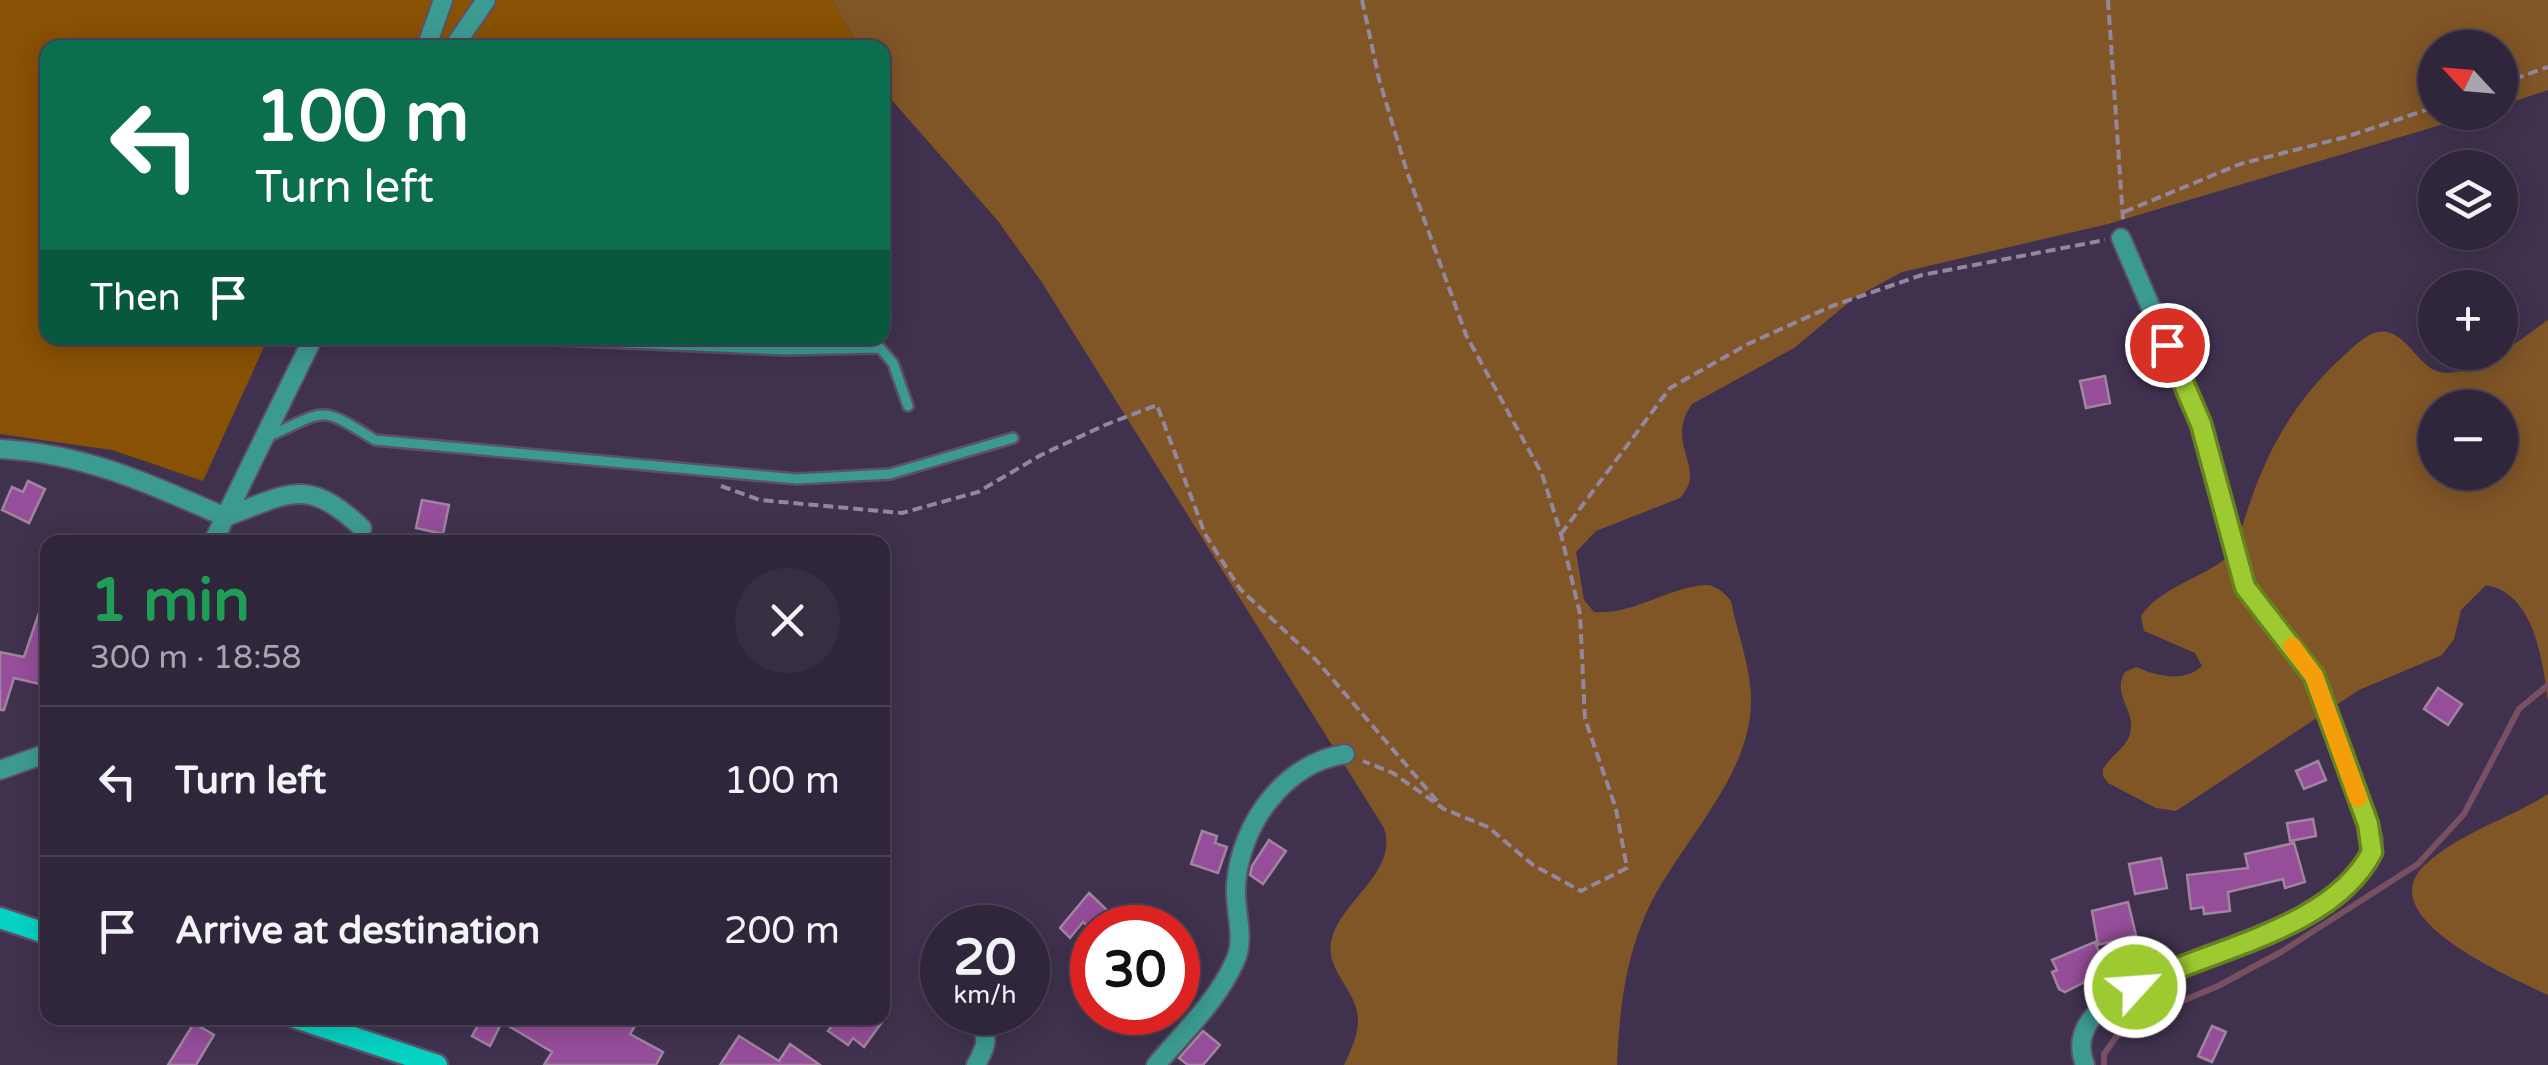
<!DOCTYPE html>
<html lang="en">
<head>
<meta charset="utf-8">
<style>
	body { margin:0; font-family:"Varela Round",sans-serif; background:#382e42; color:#f1f3f6; height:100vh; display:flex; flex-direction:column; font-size:38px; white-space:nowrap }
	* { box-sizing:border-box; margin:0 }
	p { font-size:32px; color:#a8a5af }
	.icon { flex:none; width:55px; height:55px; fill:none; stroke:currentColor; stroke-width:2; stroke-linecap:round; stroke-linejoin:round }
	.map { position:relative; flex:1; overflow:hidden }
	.details { position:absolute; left:40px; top:535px; width:850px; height:490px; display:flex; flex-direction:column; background:#30263b; border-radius:20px; box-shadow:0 5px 25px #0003,0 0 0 2px #4b4355 }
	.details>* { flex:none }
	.top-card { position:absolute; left:40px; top:40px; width:850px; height:305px; border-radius:20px; box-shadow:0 5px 25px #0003,0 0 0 2px #4b4355; background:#0b6e4f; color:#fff; overflow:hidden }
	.needle { width:65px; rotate:296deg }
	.controls { position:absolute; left:2418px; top:30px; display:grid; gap:20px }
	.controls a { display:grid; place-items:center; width:100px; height:100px; border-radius:50%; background:#30263b; box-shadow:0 5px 25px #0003,0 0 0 2px #4b4355; font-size:50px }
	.speed { position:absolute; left:920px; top:905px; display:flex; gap:20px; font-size:50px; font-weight:700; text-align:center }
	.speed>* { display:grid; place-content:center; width:130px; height:130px; border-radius:50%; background:#30263b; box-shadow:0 5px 25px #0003,0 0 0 2px #4b4355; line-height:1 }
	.speed small { font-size:25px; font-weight:400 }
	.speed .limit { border:15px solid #d22; background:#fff; color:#111 }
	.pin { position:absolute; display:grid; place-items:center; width:85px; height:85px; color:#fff; margin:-42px; border:5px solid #fff; border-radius:50%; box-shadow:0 2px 10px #0007 }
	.me { position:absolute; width:110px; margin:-55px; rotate:64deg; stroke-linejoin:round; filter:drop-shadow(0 0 8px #0008) }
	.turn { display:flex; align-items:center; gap:35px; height:210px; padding:0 50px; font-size:45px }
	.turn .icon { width:130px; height:130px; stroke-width:2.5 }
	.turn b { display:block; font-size:70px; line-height:85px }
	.then { display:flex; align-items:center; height:95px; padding:0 50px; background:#0003; gap:20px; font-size:38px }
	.round { display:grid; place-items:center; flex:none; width:105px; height:105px; border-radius:52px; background:#382e42 }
	.summary { display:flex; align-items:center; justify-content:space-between; height:170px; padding:0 50px }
	h1 { font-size:60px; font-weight:700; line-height:75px; color:#1e9e55 }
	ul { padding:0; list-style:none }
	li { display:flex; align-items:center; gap:30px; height:150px; padding:0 50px; border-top:2px solid #4b4355 }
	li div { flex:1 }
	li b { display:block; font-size:38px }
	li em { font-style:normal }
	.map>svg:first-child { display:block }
	.green { fill:#885104 }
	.forest { fill:#815627; fill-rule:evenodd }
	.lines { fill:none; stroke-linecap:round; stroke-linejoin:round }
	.stream { stroke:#795062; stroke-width:6 }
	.building { fill:#964d9a; stroke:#a084a0; stroke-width:2.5 }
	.service-casing { stroke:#5d506b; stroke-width:14 }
	.minor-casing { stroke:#5d506b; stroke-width:22 }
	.secondary-casing { stroke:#5d506b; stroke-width:25 }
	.path { stroke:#92879e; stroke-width:4; stroke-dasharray:10 5; stroke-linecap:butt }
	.service { stroke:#3c9b91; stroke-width:9 }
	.minor { stroke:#3c9b91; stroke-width:18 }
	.secondary { stroke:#06d2c2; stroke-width:20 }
	.route-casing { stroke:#66831f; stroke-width:25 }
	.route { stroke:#9dca30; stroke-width:18 }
	.slow { stroke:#f59e0b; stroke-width:18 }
</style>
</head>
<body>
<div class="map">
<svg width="2548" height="1065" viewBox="0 0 2548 1065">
	<rect width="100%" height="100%" fill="#40324f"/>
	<!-- green -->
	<path class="green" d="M0,0H832L855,40L782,48H48V338H268L203,481L112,450L0,434Z"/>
	<!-- forest -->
	<path class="forest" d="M832,0H2548V90L2500,106V48H2435V112L2481,113L2108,224L1902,272L1854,298L1794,348L1692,404C1663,445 1709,467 1680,498L1596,531L1576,552L1584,600L1594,612C1634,615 1666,588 1705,585C1717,585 1724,593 1731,601C1737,632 1751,668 1751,699C1752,782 1670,850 1642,923C1624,968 1619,1017 1617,1065H1344C1350,1052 1358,1036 1358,1021C1359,992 1326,972 1331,942C1339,901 1399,873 1384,828L1041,281L998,221L890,98L883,86L882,48L859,47Z
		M2548,320V702C2543,663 2535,593 2486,585L2461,610L2454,639L2442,655L2359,690L2176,811L2156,808L2108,783L2103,776V769C2112,754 2130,746 2131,728C2133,708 2112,693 2125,672L2136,667C2156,676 2185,683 2202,666L2195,653L2144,631L2141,616C2160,587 2204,578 2230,555C2243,530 2249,501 2260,476C2280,427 2308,387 2348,352C2358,343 2372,329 2387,332C2404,336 2415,356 2428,366C2457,392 2522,338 2548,320ZM2435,408H2500V472H2435Z
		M2548,794V995C2511,977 2367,917 2426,864C2461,832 2509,819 2548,794Z"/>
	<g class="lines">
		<!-- stream -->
		<path class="stream" d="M2104,1065V1054L2116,1037L2154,1013L2218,986L2281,952L2418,864L2464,814L2519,709L2548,685"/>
	</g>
	<!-- building -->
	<path class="building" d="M2105,376L2110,403L2086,408L2080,381Z
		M28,481L45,489L29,523L2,510L12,487L23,492Z
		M422,500L449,505L443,534L416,528Z
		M45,595L48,686L14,678L4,710H0V652L24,657Z
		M2438,688L2462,704L2448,725L2424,709Z
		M2318,761L2326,780L2304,789L2296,771Z
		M2313,819L2316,836L2290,841L2287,823Z
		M1202,831L1217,836L1215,843L1227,847L1218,873L1191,864Z
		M1269,840L1286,851L1263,884L1250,875L1252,866Z
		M2294,843L2305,882L2285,888L2283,879L2228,892L2230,911L2204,914L2203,907L2191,909L2187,875L2248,868L2245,854Z
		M2161,858L2167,888L2135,894L2129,864Z
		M1089,893L1107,910L1091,929L1083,922L1070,938L1060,928Z
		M2128,902L2136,935L2098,945L2092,911Z
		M2095,942L2106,971L2065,992L2059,989L2052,972L2057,970L2052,960Z
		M482,1018H640L630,1034L663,1052L656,1065H544L552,1052L502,1022L490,1046L472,1036Z
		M838,1018H885L864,1047L853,1038L848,1045L828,1031Z
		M194,1023L214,1035L196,1065H168Z
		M2212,1026L2226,1032L2212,1062L2198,1056Z
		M1203,1031L1220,1045L1203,1065H1188L1179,1058Z
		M739,1036L779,1061L790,1044L820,1065H720Z"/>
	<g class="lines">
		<!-- service casing -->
		<g class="service-casing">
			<path id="service" d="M512,338L785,350L880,348L893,363L908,406
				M267,437C328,410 317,404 375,440L797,479L890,474L1013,438"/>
		</g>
		<!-- minor casing -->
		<g class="minor-casing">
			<path id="minor" d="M426,48L443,0
				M453,48L486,0
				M0,449C83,453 151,484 225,517
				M225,517C291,493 306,476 362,528
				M213,542L313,338
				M0,770L48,753
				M976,1065C986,1047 990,1038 978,1019
				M1156,1065C1183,1033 1218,1000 1235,961C1246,938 1234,910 1236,885C1240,825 1284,763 1345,754
				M2085,1065C2043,958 2367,951 2373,839L2314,676L2245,587L2201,424L2121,238"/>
		</g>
		<!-- secondary casing -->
		<g class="secondary-casing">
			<path id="secondary" d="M0,918L48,934
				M296,1018L437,1065"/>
		</g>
		<!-- path -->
		<path class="path" d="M1362,0L1379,79L1407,172L1466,335L1542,474L1561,534L1580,614L1585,719L1616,809L1627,868L1581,891L1533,865L1488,827L1444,809L1393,773L1363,761
			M2108,0L2123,219
			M2500,84L2548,67
			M2124,212L2240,164L2346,137L2435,107
			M721,486L760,500L902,513L978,492L1041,455L1105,425L1157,405L1205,534L1240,589L1316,660L1438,802
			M1561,534L1670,388L1748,344L1832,306L1922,275L2105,240
			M375,536L397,542"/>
		<!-- service -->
		<use href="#service" class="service"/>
		<!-- minor -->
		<use href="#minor" class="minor"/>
		<!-- secondary -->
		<use href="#secondary" class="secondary"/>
	</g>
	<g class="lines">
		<!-- route casing -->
		<g class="route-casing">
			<path id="route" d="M2135,987C2208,949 2332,930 2372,852L2368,824L2314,676L2245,587L2201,424L2167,345"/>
		</g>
		<!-- route -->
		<use href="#route" class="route"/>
		<!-- slow -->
		<path class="slow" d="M2292,646L2314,676L2358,798"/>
	</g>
</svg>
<div class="controls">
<a><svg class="needle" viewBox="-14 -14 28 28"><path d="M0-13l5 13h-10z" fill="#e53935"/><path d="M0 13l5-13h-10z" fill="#a8a5af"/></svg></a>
<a><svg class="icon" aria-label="layers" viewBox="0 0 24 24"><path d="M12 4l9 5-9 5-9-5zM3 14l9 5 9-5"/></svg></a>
<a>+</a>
<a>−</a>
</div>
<div class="speed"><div>20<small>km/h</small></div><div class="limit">30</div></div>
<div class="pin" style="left:2167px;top:345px;background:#d93025"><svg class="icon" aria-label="arrive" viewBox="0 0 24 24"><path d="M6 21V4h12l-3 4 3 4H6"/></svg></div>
<svg class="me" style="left:2135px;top:987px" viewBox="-20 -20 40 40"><circle r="17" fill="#9dca30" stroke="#fff" stroke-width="3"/><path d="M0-11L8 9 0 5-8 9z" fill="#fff"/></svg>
<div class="top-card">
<div class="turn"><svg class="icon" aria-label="left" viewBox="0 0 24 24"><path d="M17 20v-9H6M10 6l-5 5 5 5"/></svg><div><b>100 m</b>Turn left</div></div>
<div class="then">Then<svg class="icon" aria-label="arrive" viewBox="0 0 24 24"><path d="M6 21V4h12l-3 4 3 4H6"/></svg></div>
</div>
<section class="details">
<div class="summary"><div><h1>1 min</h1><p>300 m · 18:58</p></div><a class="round"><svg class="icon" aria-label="close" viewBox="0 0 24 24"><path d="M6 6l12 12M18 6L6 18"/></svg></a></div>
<ul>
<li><svg class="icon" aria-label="left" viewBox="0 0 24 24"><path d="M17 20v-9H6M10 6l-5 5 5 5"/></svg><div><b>Turn left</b></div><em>100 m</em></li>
<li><svg class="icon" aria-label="arrive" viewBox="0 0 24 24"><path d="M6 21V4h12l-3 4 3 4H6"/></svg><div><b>Arrive at destination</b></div><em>200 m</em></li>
</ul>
</section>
</div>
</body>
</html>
